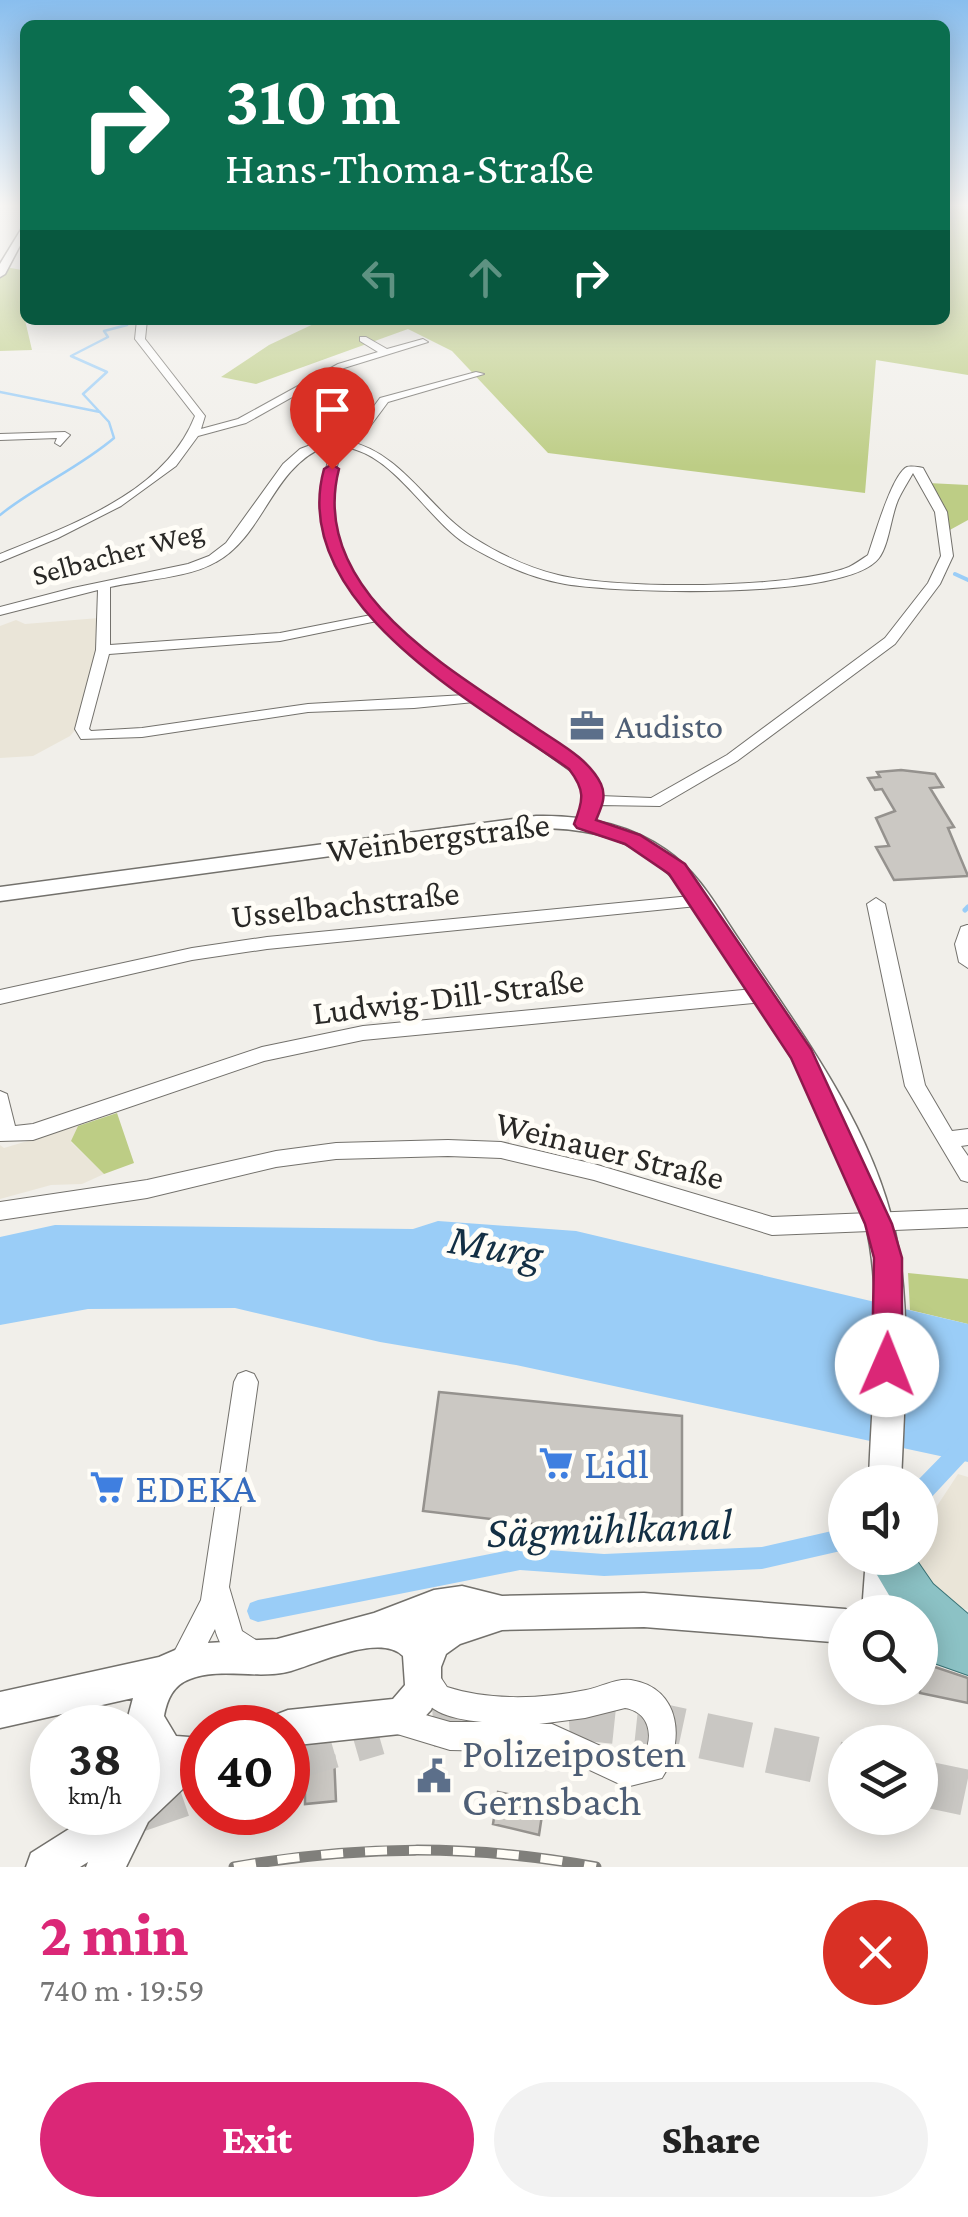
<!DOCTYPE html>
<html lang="en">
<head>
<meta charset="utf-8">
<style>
	body { margin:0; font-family:"Crimson Pro",serif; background:#f2f2f2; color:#222; height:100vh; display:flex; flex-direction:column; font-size:38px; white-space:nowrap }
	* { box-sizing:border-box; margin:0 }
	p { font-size:32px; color:#767676 }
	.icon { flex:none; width:55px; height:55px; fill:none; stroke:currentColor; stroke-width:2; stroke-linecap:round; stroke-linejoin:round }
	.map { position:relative; height:1867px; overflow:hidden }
	.panel { display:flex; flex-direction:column; background:#fff; flex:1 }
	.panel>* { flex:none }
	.hud { position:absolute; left:20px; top:20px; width:930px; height:305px; border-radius:15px; box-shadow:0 5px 25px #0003; background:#0b6e4f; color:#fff; overflow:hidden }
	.tools { position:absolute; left:828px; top:1465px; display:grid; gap:20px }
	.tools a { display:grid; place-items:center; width:110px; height:110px; border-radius:50%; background:#fff; box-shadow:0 5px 25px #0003; font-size:50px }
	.speed { position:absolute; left:30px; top:1705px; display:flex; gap:20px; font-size:50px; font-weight:700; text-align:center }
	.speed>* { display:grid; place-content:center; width:130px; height:130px; border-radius:50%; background:#fff; box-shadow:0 5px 25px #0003; line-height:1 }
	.speed small { font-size:25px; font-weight:400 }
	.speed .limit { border:15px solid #d22; background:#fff; color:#111 }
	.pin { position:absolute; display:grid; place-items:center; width:85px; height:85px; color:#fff; margin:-102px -42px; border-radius:50% 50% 50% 0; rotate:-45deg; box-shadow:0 0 10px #0007 }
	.pin .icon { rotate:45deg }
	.me { position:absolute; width:110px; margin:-55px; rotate:1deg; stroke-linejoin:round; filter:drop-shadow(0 0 8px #0008) }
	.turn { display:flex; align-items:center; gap:35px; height:210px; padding:0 40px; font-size:45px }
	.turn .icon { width:130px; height:130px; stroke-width:2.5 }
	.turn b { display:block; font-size:70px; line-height:85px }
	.lanes { display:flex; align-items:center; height:95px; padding:0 40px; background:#0003; justify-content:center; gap:50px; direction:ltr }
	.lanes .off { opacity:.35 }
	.round { display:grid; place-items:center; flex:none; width:105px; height:105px; border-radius:52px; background:#f2f2f2 }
	.head { display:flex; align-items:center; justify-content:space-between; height:170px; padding:0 40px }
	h1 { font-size:60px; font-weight:800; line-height:75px; color:#db2777 }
	.button { display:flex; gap:20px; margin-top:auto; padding:20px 40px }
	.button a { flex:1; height:115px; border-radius:60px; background:#db2777; color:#fff; font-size:40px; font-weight:800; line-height:115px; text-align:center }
	.button a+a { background:#f2f2f2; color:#222 }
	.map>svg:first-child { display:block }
	.built { fill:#eae5d8 }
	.green { fill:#bdcd85 }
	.water { fill:#9acdf7 }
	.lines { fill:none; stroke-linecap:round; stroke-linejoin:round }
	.stream-far2 { stroke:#9acdf7; stroke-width:2.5 }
	.stream-far1 { stroke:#9acdf7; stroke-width:4 }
	.stream { stroke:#9acdf7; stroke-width:5 }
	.canal { fill:#9acdf7; fill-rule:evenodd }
	.building { fill:#cbc8c3; stroke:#95928e; stroke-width:2.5 }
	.primary-tunnel { stroke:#c9c7c3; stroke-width:46; stroke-dasharray:46 22; stroke-linecap:butt }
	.minor-casing { stroke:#73716c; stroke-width:2 }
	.tertiary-casing { stroke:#73716c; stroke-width:3 }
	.primary-casing { stroke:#387174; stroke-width:2 }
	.minor { fill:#fff; fill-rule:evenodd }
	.tertiary { fill:#fff; fill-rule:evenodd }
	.primary { fill:#8cc2c5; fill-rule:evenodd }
	.rail-casing { stroke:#807f7b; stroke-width:11 }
	.rail { stroke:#fffdf7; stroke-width:8; stroke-dasharray:22; stroke-linecap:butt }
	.route { fill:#db2777; stroke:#8e194d; stroke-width:2.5 }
	.labels { text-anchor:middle; stroke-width:10; stroke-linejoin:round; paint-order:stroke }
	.far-street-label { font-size:30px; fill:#292826; stroke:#fffdf7 }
	.service-label { font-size:35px; fill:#4e5e75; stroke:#fffdf7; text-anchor:start }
	.street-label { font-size:35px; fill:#292826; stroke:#fffdf7 }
	.near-shop-label { font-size:42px; fill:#366cbe; stroke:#fffdf7; text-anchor:start }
	.near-service-label { font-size:42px; fill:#4e5e75; stroke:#fffdf7; text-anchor:start }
	.near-water-label { font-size:45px; font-style:italic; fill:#132f44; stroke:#fffdf7 }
</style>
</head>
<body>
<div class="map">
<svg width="968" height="1867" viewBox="0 0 968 1867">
	<rect width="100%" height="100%" fill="#f1efea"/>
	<!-- built -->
	<path class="built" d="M99,618L98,649L78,727L70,736L33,756L0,758V626L16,620L25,624Z
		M78,1126L71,1142L104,1174L82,1184L51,1185L0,1199V1145L4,1148Z
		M958,1474L968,1477V1610L939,1601L903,1558H920V1532Z"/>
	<!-- green -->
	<path class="green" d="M945,205H968V375L876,360L865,493L548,453L452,351L408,329L256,384L221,377L269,345L322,320H945Z
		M0,266L22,270L25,320L32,350L0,351Z
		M928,483L968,485V520L948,531Z
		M117,1113L134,1163L104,1174L71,1141L78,1126Z
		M908,1273L968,1279V1324L910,1310Z"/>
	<!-- water -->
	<path class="water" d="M438,1221L576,1231L968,1324V1462L516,1365L380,1342L235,1308L88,1309L0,1325V1237L55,1225L413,1229Z"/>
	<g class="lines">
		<!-- stream-far2 -->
		<path class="stream-far2" d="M0,392L100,412
			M0,515C36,486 79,468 114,438L109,422L83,394L107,372L71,356L108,337L104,331L127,325L124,320"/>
		<!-- stream-far1 -->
		<path class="stream-far1" d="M955,574L968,580"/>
		<!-- stream -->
		<path class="stream" d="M965,910L968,907"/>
		<!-- canal -->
		<path class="canal" d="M968,1433V1458L928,1501L920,1505V1482H916L961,1436Z
			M845,1528V1550L762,1569L604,1576L520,1570L258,1622L250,1619L247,1611L250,1603L258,1600L520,1548L604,1554L762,1547Z"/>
	</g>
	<!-- building -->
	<path class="building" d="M901,770L935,774L943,787L930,788L954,827L948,828L968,876L894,880L876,847L889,846L876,818L895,811L882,789L875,790L868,778L880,777L877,772Z
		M439,1392L682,1416V1537H643L423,1511Z
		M920,1662L968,1678V1703L920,1693Z
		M334,1756L336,1801L305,1804V1759Z
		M498,1792L544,1802L539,1835L493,1824Z"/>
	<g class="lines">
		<!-- primary-tunnel -->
		<path class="primary-tunnel" d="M433,1724L577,1717L653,1725L845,1766
			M288,1758L378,1732
			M920,1783L968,1793
			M138,1809L202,1787"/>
		<!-- minor casing -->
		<g class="minor-casing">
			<path id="minor" d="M137,320H147L145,339L205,416L201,429L238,419L338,364L378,352L360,341V337H366L387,349L423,339L428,342L344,368L246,423L198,436L176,466L121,506L58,538L0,562V554C71,525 165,493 195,416L135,339Z
				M476,372L484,374L388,402L371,425L348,441C404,454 428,509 474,538C499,554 529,568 558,575C617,590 793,589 849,567C855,564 862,559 868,555C874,538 892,474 907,467C910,466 920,467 923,468L947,512L953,556L940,584L895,644L737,761L660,806L600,805L593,823L585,828L577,823C586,806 587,792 576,775L474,702L414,708L308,712L142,737L81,739L75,729L96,650L98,590L0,615V607L73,588L188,564L209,556L226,543L283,464L300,449L321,441L335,440L363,421L380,398ZM326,446L332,447C308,525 323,553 371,615L280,633L110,645V587C141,580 189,578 216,562C265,535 271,468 326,446ZM342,447C392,451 426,518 466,544C496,562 530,578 565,584C617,593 847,601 879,558C889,545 891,516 898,500C902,491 908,482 913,473L935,512L941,556L928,583L885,638L727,755L651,798L600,796L594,778L580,762C506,709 362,628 335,537C326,506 334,477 342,447ZM377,621L412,654L465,695L308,704L142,728L91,731L89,729L109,654L280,641Z
				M65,432L70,435L60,446L55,443L57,438L0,440V434Z
				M701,895L707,897L710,901L707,905L267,949L192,960L0,1004V990L192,948L267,937Z
				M876,898L885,904L925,1085L952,1131L968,1129V1145L961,1146L968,1156V1182L961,1180L905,1086L867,904Z
				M967,925H968V968L959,962L955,944L961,927Z
				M764,988L770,990L773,995L770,1000L764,1002L363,1040L264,1061L33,1140L0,1141V1091L7,1094L15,1126L33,1124L262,1047L363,1026Z
				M448,1140L501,1142L594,1164L772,1217L968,1209V1227L772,1235L594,1180L501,1158L448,1156L336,1159L276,1167L147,1198L0,1220V1202L147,1180L276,1151L336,1143Z
				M246,1371L254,1374L258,1382L229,1587L242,1631L262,1644L266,1654L262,1664L252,1668C232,1660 220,1649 215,1629L193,1672L183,1676L173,1672L169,1662L201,1600L234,1382L238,1374Z
				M425,1665L435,1669L447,1687C490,1701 542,1699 586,1690C601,1687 616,1678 631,1680C682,1688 685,1743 662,1778L626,1787L551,1752L450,1750L384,1730L380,1720L384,1710L394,1706L450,1722H482C447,1718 425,1713 411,1679L415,1669ZM625,1708C649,1712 654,1735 644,1755L627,1758L552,1724H539L585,1718Z"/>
		</g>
		<!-- tertiary casing -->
		<g class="tertiary-casing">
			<path id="tertiary" d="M25,223V236L5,274L0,277V264Z
				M536,816C582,815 628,823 666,850C700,873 719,911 742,944C803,1036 879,1135 898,1247C911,1320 904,1408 901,1482H869C871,1405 882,1323 870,1246C853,1139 783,1044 725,955C704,921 685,883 651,859C617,834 578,828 536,828L0,901V887Z
				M866,1558H900L896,1612H862Z
				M462,1586L502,1596L644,1593L845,1609L854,1612H845V1643L644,1627L502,1630L460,1644L446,1654L441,1667V1685L431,1710L418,1724L400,1734L288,1746V1728H270L275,1715L288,1710L393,1699L405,1685L403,1656C380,1633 319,1663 291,1671C259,1680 221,1667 190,1679C173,1685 167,1700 164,1716L176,1736L202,1738V1776L189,1783L148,1822L126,1867H86L88,1862L80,1867H26L31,1853L96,1812H138V1781L154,1765L138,1771V1728H125L133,1698L0,1728V1692L159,1657L189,1644L277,1639L374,1613L434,1590Z"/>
		</g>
		<!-- primary casing -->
		<g class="primary-casing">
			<path id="primary" d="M867,1558H915L933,1584L968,1614V1675L920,1658V1612H899Z"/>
		</g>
		<!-- minor -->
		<use href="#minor" class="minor"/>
		<!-- tertiary -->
		<use href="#tertiary" class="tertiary"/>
		<!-- primary -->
		<use href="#primary" class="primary"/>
		<!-- rail casing -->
		<g class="rail-casing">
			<path id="rail" d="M234,1867C357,1845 473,1844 596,1867"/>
		</g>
		<!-- rail -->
		<use href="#rail" class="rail"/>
	</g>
	<!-- sky -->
	<linearGradient id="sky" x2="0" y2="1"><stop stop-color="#89beee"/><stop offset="0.44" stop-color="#f9f8f6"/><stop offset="1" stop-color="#f9f8f6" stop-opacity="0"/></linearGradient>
	<rect width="968" height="467" fill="url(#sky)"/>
	<!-- route -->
	<path class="route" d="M332,464L339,469C307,592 454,671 538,729C560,744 589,759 601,784C607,797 601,808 596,820L640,835L685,864L811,1049L892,1224L902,1258V1365L898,1375L887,1379L876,1375L872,1365L874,1258L865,1224L791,1058L669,874L625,844L577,828L574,824C584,799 585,790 569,769C477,704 287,603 324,469Z"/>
	<!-- icons -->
	<defs>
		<g id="office-bare" transform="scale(2.7)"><path d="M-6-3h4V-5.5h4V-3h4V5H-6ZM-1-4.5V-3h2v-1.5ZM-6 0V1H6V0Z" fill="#5c6f8a" stroke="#fffdf7" stroke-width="2.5" paint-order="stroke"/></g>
		<g id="supermarket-bare" transform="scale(2.7)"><path d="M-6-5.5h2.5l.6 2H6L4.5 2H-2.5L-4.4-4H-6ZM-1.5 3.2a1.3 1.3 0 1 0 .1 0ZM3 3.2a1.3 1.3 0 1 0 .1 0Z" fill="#3f7fe0" stroke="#fffdf7" stroke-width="2.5" paint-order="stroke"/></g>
		<g id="civic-bare" transform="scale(2.7)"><path d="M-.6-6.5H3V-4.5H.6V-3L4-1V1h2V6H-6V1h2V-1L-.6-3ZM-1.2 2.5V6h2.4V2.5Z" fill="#5c6f8a" stroke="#fffdf7" stroke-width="2.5" paint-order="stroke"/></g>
	</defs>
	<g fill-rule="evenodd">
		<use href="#office-bare" x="587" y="726"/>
		<use href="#supermarket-bare" x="556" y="1463"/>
		<use href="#supermarket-bare" x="107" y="1487"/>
		<use href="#civic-bare" x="434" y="1776"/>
	</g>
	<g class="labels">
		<!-- far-street labels -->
		<g class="far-street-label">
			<text transform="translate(118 553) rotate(-15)" y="10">Selbacher Weg</text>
		</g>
		<!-- service labels -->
		<g class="service-label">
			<text x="615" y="738">Audisto</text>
		</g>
		<!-- street labels -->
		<g class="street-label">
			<text transform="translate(438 837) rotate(-7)" y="12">Weinbergstraße</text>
			<text transform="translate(345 904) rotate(-6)" y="12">Usselbachstraße</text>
			<text transform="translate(448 996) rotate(-7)" y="12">Ludwig-Dill-Straße</text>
			<text transform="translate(610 1150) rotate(14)" y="12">Weinauer Straße</text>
		</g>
		<!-- near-shop labels -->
		<g class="near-shop-label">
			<text x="584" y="1478">Lidl</text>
			<text x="135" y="1502">EDEKA</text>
		</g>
		<!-- near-service labels -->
		<g class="near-service-label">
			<text x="462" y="1767">Polizeiposten<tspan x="462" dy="48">Gernsbach</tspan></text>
		</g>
		<!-- near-water labels -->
		<g class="near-water-label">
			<text transform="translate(496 1245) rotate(10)" y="16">Murg</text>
			<text transform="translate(609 1527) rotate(-2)" y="16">Sägmühlkanal</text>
		</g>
	</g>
</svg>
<div class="tools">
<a><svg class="icon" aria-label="sound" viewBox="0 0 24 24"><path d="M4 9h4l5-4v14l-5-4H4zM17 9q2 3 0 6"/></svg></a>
<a><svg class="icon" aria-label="search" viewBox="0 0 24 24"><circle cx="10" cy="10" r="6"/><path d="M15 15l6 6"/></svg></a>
<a><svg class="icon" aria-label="layers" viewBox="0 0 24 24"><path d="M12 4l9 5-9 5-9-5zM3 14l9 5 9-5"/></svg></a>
</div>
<div class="speed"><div>38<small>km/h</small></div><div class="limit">40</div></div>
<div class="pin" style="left:332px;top:469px;background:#d93025"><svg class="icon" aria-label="arrive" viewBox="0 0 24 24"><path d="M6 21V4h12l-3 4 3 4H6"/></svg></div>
<svg class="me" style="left:887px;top:1365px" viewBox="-20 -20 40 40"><circle r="19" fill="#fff"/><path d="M0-13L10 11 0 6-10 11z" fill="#db2777"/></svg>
<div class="hud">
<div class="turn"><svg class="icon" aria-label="right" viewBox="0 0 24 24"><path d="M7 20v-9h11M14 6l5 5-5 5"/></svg><div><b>310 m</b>Hans-Thoma-Straße</div></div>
<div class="lanes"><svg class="icon off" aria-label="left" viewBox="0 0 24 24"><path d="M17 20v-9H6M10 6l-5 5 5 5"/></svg><svg class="icon off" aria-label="ahead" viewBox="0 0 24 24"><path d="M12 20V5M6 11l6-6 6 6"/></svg><svg class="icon" aria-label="right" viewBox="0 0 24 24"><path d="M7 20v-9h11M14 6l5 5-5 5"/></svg></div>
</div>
</div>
<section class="panel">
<div class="head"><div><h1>2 min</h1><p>740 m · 19:59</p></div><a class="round" style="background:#d93025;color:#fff"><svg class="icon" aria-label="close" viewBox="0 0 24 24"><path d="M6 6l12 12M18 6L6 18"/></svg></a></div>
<div class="button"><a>Exit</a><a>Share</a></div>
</section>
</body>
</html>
